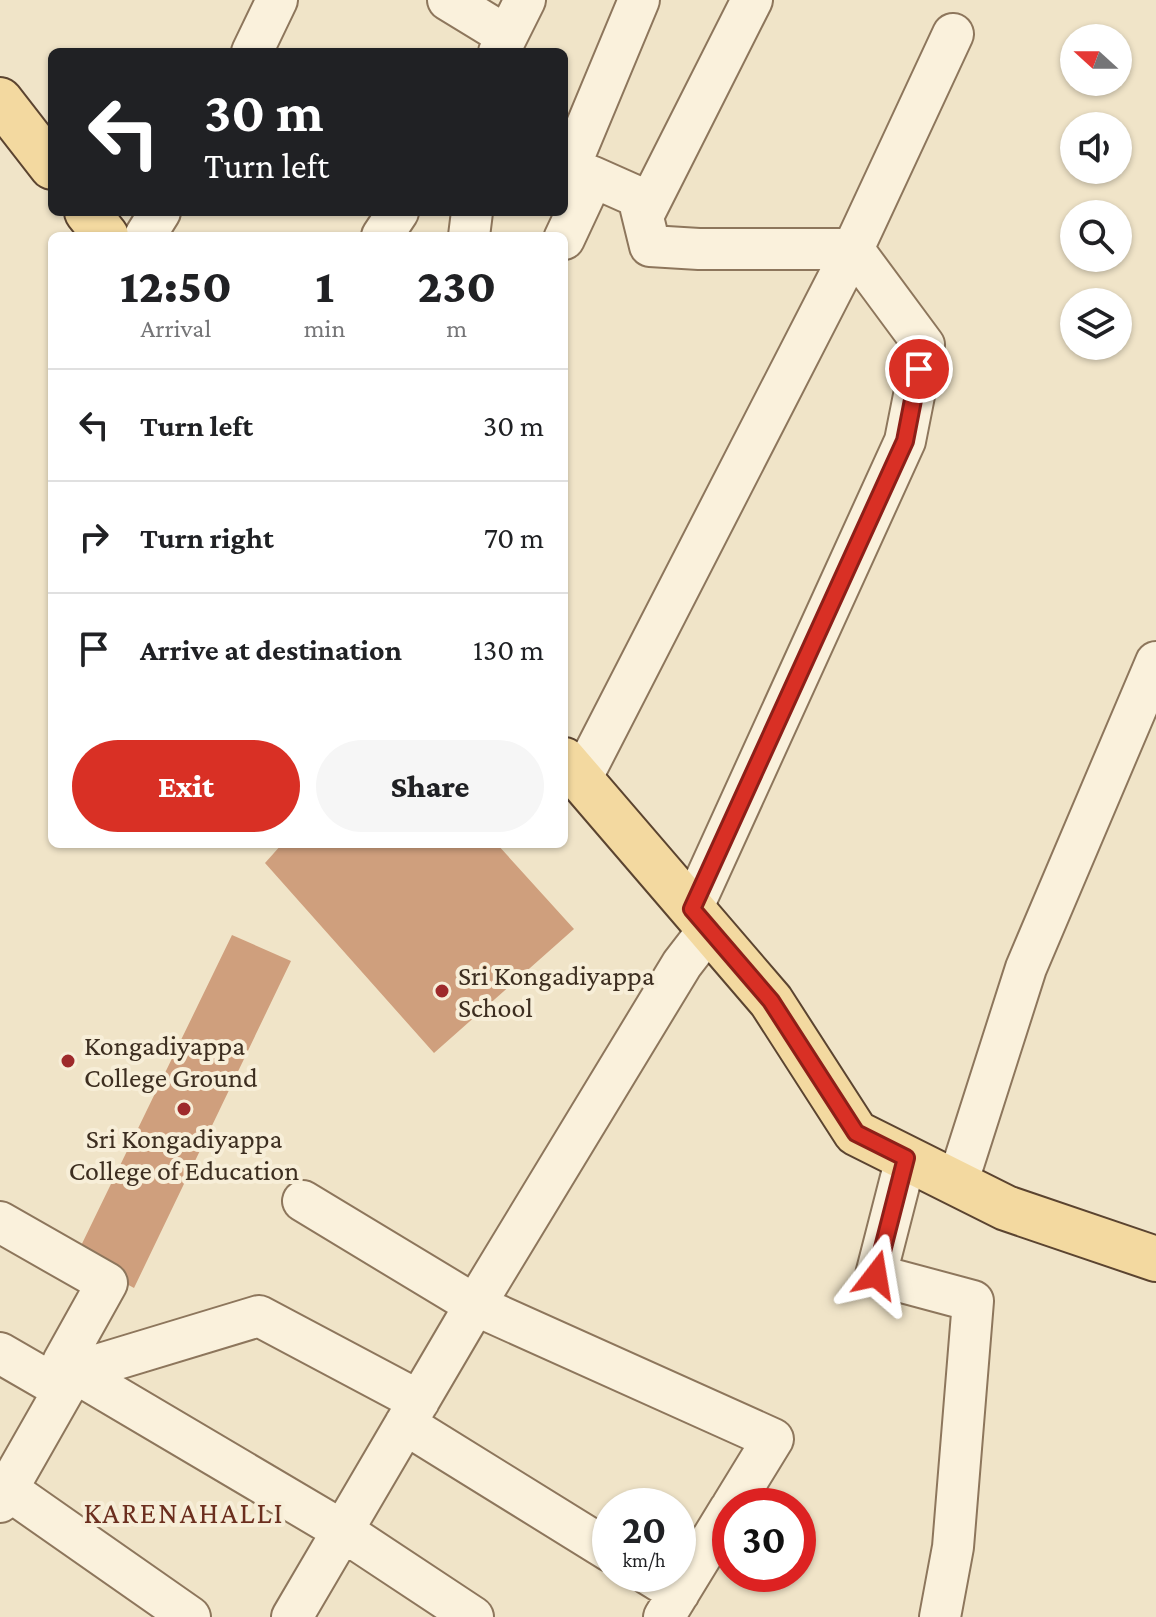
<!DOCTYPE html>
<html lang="en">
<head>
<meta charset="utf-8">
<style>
	body { margin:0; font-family:"Crimson Pro",serif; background:#f6f6f6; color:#202124; height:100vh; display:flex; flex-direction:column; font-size:30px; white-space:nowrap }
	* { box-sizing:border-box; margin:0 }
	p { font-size:26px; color:#757577 }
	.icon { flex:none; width:44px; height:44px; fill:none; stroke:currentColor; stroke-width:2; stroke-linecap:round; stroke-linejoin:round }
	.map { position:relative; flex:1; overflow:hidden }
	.side { position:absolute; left:48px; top:232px; width:520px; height:616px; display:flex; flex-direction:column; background:#fff; border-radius:12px; box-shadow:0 2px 6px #0004 }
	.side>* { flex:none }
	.hud { position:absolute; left:48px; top:48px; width:520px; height:168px; border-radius:12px; box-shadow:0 2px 6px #0004; background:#202124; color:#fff; overflow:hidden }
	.needle { width:52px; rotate:291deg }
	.buttons { position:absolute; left:1060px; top:24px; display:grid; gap:16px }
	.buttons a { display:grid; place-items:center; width:72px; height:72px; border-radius:50%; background:#fff; box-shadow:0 2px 6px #0004; font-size:40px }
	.speed { position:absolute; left:592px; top:1488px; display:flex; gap:16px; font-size:40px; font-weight:700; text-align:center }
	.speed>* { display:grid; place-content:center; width:104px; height:104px; border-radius:50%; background:#fff; box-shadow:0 2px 6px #0004; line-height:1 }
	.speed small { font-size:20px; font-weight:400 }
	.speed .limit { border:12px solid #d22; background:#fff; color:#111 }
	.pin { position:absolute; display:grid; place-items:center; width:68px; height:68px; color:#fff; margin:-34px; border:4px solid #fff; border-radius:50%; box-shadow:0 2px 8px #0007 }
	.me { position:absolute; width:88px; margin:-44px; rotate:14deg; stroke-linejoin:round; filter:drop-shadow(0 0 6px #0008) }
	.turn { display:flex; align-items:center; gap:28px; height:168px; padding:0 24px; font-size:36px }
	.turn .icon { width:104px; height:104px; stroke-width:2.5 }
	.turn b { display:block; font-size:56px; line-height:68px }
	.eta { display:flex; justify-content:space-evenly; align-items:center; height:136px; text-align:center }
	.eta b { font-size:48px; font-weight:800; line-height:56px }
	.action { display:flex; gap:16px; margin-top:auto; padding:16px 24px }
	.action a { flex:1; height:92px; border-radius:48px; background:#d93025; color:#fff; font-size:32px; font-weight:800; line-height:92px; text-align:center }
	.action a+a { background:#f6f6f6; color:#202124 }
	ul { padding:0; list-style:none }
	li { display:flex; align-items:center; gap:24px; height:112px; padding:0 24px; border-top:2px solid #e0e0e0 }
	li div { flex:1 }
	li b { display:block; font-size:30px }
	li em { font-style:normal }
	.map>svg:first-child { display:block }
	.building { fill:#cf9f7d }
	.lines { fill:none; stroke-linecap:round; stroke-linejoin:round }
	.minor-casing { stroke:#8d765c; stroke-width:44 }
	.major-casing { stroke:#5b4430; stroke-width:48 }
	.minor { stroke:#faf1dc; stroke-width:40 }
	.major { stroke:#f3d9a0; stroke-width:44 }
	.route-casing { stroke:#8d1f18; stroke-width:20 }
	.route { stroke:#d93025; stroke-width:14 }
	.poi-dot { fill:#9e2a2b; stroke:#f7eed8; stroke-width:3 }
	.labels { text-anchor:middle; stroke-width:8; stroke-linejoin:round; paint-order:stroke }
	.poi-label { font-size:28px; fill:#3d2e20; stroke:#f7eed8; text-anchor:start }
	.neighbourhood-label { font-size:30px; letter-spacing:2px; fill:#6b2e1e; stroke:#f7eed8 }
</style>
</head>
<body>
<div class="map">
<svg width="1156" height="1617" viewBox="0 0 1156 1617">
	<rect width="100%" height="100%" fill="#f0e4c8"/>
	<!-- building -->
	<path class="building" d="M282,844H497L574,929L434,1053L265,863Z
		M232,935L291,961L134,1288L76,1256Z"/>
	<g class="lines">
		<!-- minor casing -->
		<g class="minor-casing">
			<path id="minor" d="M448,0L507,36
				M252,52L277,0
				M499,52L525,0
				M593,177L569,168L639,0
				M643,216L752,0
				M145,236L160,212
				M382,236L398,212
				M469,236L472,212
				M564,239L593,177L638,197L650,246L699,249H853L953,34
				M581,779L853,249L924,345L905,441L692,909
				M906,1158L876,1275L973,1301L953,1547L940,1617
				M957,1184L1026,968L1156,662
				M303,1201L475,1305L773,1439L732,1506
				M0,1222L107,1283L63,1362L74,1372L0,1502
				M0,1353L64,1390
				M419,1401L259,1316L74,1372L343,1531L473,1617
				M405,1424L610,1551
				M7,1489L190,1617
				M648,1574L679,1593
				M292,1617L475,1305L682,964L709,929
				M664,1617L730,1509"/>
		</g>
		<!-- major casing -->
		<g class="major-casing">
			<path id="major" d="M0,100L52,167
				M87,212L106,236
				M564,760L771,1001L856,1133L1006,1208L1156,1259"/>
		</g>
		<!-- minor -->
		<use href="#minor" class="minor"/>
		<!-- major -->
		<use href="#major" class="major"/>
	</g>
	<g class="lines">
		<!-- route casing -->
		<g class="route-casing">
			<path id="route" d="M876,1275L906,1158L856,1133L771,1001L692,909L905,441L919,369"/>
		</g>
		<!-- route -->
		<use href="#route" class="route"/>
	</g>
	<!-- markers -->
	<g class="poi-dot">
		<circle cx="442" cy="991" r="8"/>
		<circle cx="68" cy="1061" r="8"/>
		<circle cx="184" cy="1109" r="8"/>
	</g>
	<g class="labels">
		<!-- poi labels -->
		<g class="poi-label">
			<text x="458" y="985">Sri Kongadiyappa<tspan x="458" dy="32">School</tspan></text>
			<text x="84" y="1055">Kongadiyappa<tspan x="84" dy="32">College Ground</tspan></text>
			<text x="184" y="1148" text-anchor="middle">Sri Kongadiyappa<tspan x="184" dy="32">College of Education</tspan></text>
		</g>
		<!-- neighbourhood labels -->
		<g class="neighbourhood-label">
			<text x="184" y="1523">KARENAHALLI</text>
		</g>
	</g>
</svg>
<div class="buttons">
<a><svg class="needle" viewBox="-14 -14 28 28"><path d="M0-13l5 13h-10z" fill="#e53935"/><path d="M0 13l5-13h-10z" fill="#757577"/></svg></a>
<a><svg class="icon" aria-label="sound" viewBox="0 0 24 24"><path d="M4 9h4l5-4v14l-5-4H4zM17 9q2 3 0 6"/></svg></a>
<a><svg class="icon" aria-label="search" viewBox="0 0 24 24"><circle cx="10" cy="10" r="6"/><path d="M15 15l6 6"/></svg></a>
<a><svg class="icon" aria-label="layers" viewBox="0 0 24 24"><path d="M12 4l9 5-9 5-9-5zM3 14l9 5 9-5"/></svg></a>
</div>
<div class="speed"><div>20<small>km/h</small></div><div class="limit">30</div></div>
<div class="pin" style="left:919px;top:369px;background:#d93025"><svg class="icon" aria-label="arrive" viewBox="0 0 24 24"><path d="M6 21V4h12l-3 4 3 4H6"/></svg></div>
<svg class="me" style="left:876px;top:1275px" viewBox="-20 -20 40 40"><path d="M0-17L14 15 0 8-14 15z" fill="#d93025" stroke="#fff" stroke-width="4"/></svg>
<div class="hud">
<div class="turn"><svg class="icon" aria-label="left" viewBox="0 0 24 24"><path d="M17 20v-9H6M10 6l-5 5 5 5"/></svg><div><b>30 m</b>Turn left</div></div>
</div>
<section class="side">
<div class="eta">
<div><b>12:50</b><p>Arrival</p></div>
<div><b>1</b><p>min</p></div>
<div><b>230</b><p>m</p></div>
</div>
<ul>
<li><svg class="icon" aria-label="left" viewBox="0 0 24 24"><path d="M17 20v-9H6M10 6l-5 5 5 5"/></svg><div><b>Turn left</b></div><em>30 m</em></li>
<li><svg class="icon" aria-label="right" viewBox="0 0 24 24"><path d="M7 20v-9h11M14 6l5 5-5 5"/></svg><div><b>Turn right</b></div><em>70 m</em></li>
<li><svg class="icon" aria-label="arrive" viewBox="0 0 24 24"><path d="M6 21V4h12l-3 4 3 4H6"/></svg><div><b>Arrive at destination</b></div><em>130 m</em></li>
</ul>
<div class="action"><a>Exit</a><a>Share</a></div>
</section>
</div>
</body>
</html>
